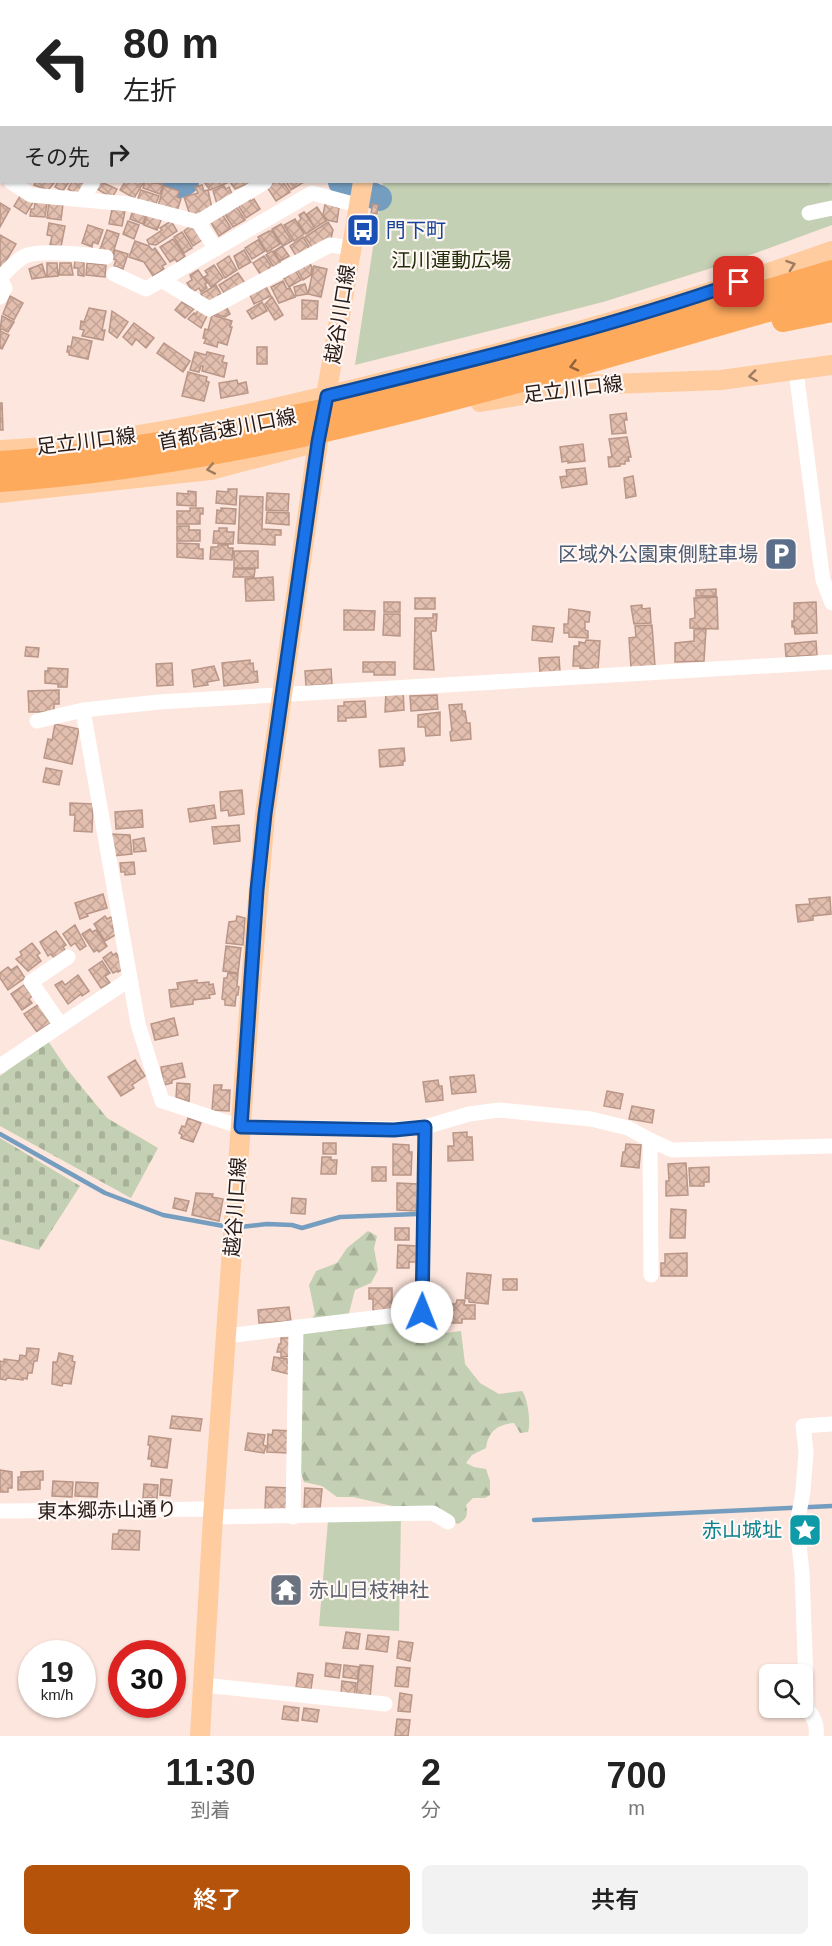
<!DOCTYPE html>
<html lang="ja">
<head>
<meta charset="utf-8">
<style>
	body { margin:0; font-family:Helvetica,"Noto Sans JP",sans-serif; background:#f2f2f2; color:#222; height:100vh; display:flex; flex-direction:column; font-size:22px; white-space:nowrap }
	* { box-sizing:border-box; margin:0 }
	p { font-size:20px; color:#767676 }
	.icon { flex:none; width:33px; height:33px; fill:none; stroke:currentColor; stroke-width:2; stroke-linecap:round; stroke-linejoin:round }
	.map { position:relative; height:1736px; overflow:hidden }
	.side { display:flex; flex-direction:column; background:#fff; flex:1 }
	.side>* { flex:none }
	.guide { position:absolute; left:0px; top:0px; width:832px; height:183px; box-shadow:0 2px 4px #0004; background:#fff; color:#222; overflow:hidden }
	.fabs { position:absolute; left:759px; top:1664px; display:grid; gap:12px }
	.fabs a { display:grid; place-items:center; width:54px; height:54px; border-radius:9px; background:#fff; box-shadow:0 2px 4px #0004; font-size:30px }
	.speed { position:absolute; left:18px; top:1640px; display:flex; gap:12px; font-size:30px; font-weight:700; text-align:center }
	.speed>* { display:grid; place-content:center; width:78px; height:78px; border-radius:50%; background:#fff; box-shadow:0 2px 4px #0004; line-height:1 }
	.speed small { font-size:15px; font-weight:400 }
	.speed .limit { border:9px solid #d22; background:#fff; color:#111 }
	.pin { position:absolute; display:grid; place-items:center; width:51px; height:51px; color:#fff; margin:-26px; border-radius:12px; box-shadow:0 3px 9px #0006 }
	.me { position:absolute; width:66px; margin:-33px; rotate:1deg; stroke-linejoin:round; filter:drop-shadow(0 0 4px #0008) }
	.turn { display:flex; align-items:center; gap:21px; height:126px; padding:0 24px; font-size:27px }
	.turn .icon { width:78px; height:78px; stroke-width:2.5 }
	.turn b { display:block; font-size:42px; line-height:51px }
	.then { display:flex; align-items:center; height:57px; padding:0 24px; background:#0003; gap:12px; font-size:22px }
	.eta { display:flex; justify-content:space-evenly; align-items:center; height:102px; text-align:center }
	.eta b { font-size:36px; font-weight:600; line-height:42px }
	.button { display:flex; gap:12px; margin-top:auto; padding:12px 24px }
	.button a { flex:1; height:69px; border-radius:9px; background:#b45309; color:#fff; font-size:24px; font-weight:600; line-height:69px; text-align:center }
	.button a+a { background:#f2f2f2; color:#222 }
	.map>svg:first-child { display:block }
	.green { fill:#c4d0b3 }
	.forest { fill:url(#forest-firs) }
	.cemetery { fill:url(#cemetery-stones) }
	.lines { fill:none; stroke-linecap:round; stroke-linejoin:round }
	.stream { stroke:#759dc0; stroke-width:4.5 }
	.river { stroke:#759dc0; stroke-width:26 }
	.building { fill:url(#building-cross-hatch); stroke:#b99687; stroke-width:1.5 }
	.minor { stroke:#fff; stroke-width:15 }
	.major { stroke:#fecc9e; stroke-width:20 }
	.highway { stroke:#fdaa5d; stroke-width:22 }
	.oneway { stroke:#9d7c60 }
	.oneway2 { stroke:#926239 }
	.route-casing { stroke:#114b97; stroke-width:15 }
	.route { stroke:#1a73e8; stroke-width:10 }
	.labels { text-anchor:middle; stroke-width:4.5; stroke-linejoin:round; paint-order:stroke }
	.transit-label { font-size:20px; fill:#164399; stroke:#fff7f4; text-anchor:start }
	.park-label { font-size:20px; fill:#222e0a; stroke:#fff7f4 }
	.street-label { font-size:20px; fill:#271a15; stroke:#fff7f4 }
	.service-label { font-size:20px; fill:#4e5e75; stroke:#fff7f4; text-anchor:end }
	.culture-label { font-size:20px; fill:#0d838f; stroke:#fff7f4; text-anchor:end }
	.worship-label { font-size:20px; fill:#5b616d; stroke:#fff7f4; text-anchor:start }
</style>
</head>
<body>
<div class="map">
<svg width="832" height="1736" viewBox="0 0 832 1736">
	<defs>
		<pattern id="forest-firs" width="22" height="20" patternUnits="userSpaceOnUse" patternTransform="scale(1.5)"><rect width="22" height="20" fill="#c4d0b3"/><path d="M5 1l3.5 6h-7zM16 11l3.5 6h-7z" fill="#a8b299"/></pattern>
		<pattern id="cemetery-stones" width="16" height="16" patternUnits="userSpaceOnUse" patternTransform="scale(1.5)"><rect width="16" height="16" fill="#c4d0b3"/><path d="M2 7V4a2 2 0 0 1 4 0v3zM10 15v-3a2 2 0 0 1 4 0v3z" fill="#a8b299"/></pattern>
		<pattern id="building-cross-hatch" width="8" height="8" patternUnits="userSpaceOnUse" patternTransform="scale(1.5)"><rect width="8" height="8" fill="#e2beaf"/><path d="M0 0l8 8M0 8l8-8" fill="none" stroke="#c2a396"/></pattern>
	</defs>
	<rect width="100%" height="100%" fill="#fde6dd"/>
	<!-- green -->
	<path class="green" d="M767,0H832V225L731,262L603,302L355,365L383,182H831V2L767,1Z
		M401,1517L399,1631L319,1626L328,1521Z"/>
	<!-- forest -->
	<path class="forest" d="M368,1231L377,1236L374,1248L378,1270L371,1283L355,1290L349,1313L365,1320L417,1319L434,1314L440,1318L446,1333L461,1331L465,1364L480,1383L499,1394L522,1391C528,1398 531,1424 528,1432L520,1433L514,1423C498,1424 488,1431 486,1448L472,1455L466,1463L474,1467L486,1469L490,1481V1495L485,1498H473L466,1505C468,1515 467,1519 458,1524L449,1519L353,1497H337L322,1486L304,1482L298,1462L300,1337L315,1314L309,1285L316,1271L337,1263L347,1248Z"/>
	<!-- cemetery -->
	<path class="cemetery" d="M48,1041L67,1069L107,1118L158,1148L131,1198L0,1126V1076Z
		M0,1138L80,1186L39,1250L0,1239Z"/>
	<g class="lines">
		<!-- stream -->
		<path class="stream" d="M0,1134L105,1193L163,1215L229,1227
			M240,1227L267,1224L292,1225L302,1228L340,1217L417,1214
			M534,1520L832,1506"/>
		<!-- river -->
		<path class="river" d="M167,182L180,185L186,182
			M341,182L379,198"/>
	</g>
	<!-- building -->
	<path class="building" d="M342,0H419L342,2Z
		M483,0H508L511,2H485Z
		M36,182H55L48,190L34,185Z
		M58,182H69L63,191L55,187Z
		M72,182H81L88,185L76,194L68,189Z
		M101,182L117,189L112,198L97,189Z
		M125,182H144L134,198L120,190Z
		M145,182L163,184L160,194L143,188Z
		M204,182H226L227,183L210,190Z
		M230,182H249L250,183L235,189Z
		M275,182H283L290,192L276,201L267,187Z
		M286,182H304L291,190Z
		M202,185L204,191L208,190L212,208L200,212L201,215L191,218L184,197L198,193L195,187Z
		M164,186L179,191L177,197L181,199L177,211L158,206Z
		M224,186L226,189L229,187L233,196L217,204L213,191Z
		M141,190L159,196L155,206L137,201Z
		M22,193L34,201L26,214L14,206Z
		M249,198L251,201L254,199L260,209L246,218L238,205Z
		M35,202L47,203L45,217L30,216L31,209H34Z
		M49,202L63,204L61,220L47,218Z
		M0,203L10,209L0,227Z
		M325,204L336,205V207L339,208L337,222L327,220L323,215Z
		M373,204L378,205L377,214L371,213Z
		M236,206L245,220L233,227L224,213Z
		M317,207L326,221L315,228L307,214Z
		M112,209L125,211L122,226L109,224Z
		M133,210L146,214L143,224L130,219Z
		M304,212L315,228L306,234L298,222L301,219L299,215Z
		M148,214L162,218L157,230L144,225Z
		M222,214L231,228L219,236L210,221Z
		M295,219L304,234L294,241L284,225Z
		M128,221L139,225L134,239L123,234Z
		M171,221L177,231L156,245L149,244L147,240L162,230L160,228Z
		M328,222L333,230L331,239L314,250L305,237Z
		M49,223L65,226L61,247L50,245L52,236L47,235Z
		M281,224L292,241L283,246L272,229Z
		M88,225L103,230L98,244L93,242L92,247L82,243Z
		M192,225L205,238L193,246L184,231Z
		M107,230L119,234L112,256L99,252Z
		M269,231H272L280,244L267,252L258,237Z
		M182,232L192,248L184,253L174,237Z
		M0,235L16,244L2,268L0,266Z
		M303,237L311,250L298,259L290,246Z
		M173,239L185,256L177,262L175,259L170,262L160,247Z
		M258,240L265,251L252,259L245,248Z
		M135,241L149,246L152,250L155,248L166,264L162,266L164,269L153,276L144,262L129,257Z
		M282,246L289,256L280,261L274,251Z
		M115,250L128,254L123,269L114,266L116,260L113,259Z
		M244,250L251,262L239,269L234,256Z
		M272,251L282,265L275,269L266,255Z
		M229,256L237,270L225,278L217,264Z
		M264,256L271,266L269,268L270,271L262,277L253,263Z
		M75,261L84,262V276L78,275V268H74Z
		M309,262L312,267L311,275L303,280L297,269Z
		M47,263H57L58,276L47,277Z
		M60,263H71L73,275H59Z
		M87,263L106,265L105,277L86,275Z
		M42,264L46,277L32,279L29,269Z
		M214,265L223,278L211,287L204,277L208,275L205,271Z
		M314,266L327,269L321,297L308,294Z
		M198,270L207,283L205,284L207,288L201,292L199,288L193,292L187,283L192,280L190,275Z
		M295,270L301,280L289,287L283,277Z
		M238,273L245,283L226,296L219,285Z
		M283,281L287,289L290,288L295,297L279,303L271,287Z
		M305,284L308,294L296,296L294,287Z
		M216,285L221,294L218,295L220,298L208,305L201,294Z
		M265,285L271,296L254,304L250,295Z
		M10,296L23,303L14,320L3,314Z
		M272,297L283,315L275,320L265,304Z
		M302,300L318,301L317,319H302Z
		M182,302L194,309L185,318L175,310Z
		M262,302L267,311L252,319L247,311Z
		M225,304L230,314L225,317L214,314Z
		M89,308L106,311L102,330H105L103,340L82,336L84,330L80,329L81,321L84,322Z
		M199,308L207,316L201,328L188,319L194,313L196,314Z
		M112,311L128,322L117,338L109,332Z
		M212,315L232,321L230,327H232L227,345L218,342L217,347L204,343L206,339L203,338L205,329L208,330Z
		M2,316L14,322L8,332L2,329L0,330Z
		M134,323L154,338L146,348L136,339L132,345L123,337Z
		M0,331L9,335L2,349L0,348Z
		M73,337L92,341L88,359L69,355V352H67L68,346L71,347Z
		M164,343L190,361L183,372L157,353Z
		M257,347H267V364H257Z
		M195,352L206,355L207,352L224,356L222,362L227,363L224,377L202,371L203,366H201L199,372L190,370Z
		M188,372L207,377L206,381L209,382L204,401L182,396Z
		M237,380L238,384L246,382L248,393L221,398L219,383Z
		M0,403H2L3,430H0Z
		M626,413L627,420H624L626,433L612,434L610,415Z
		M627,437L631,457H628L629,461H625V464H620V466L609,467L608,457H612L609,439Z
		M583,444L585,461L568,463V461L562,462L560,447Z
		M585,468L587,484L562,488L560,477L567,476L566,470Z
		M633,476L636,496L626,498L624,478Z
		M228,489H237L236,505L216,503L217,491L228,492Z
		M188,491L196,492V506L177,505V493L188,494Z
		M267,493L289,494L288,511L266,510Z
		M240,496L263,497L262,529L281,530V535H275V545L238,543Z
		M190,508H203V514H200V524H177V511H190Z
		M221,508L236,509L235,524L216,523L217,510L221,511Z
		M267,512L289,513V525L266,523Z
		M177,526H189V530H200V541H177Z
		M219,528H227V532H234L233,544L213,543L214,531H219Z
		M177,543L199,544V549H203V559L177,557Z
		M218,545H228V548H233L232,560L210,559L211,547H218Z
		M234,551H258V568H234Z
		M234,569H255L254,577H233Z
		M273,577L274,600L246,601L245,579Z
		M716,589V596H696V590Z
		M717,597L718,629L690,628V619L695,618L694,598Z
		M415,598H435V609H415Z
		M384,602H400V612H384Z
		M816,602L817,633L795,634L794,627H792V621H794V603Z
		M642,605V609L650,608L651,623L634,624L631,606Z
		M569,609L590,612L589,622H585V630L588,631V638L569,637V633H564V624H568Z
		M344,610L375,611L374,630H344Z
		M384,614H400V636L383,635Z
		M433,614H437L436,631H431L434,670L414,669L415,618H433Z
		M652,625L655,666L631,668L629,638L636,637L635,626Z
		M533,626L554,628L552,642L532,640Z
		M706,629L704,661L675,662V643L694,641V630Z
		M586,640L600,641L598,670L580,668V666H573L574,646H579V642L585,643Z
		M816,641L817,655L786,657L785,644Z
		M26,647L39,648L38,657L25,656Z
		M559,657L560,672L540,673L539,658Z
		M250,660V664L253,663L254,672L257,671L258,682L224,686L222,663Z
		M363,662H395V675H374V672H363Z
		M172,663L173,685L157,686L156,664Z
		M214,666L219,680L207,682L208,685L194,687L192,670Z
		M48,668L68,669L67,687H58V684L45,683V671H48Z
		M331,669L332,684L306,686L305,671Z
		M403,689L404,710L385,712L386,691Z
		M59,690V704H54V712H29L28,691Z
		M437,695L438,709L411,711L410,696Z
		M365,701L366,717L346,718V721H338V706H344V702Z
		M462,704V711H465L467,723H470L471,739L451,741L450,732L452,731L449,705Z
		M440,712V735L426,736L425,727H418V715Z
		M55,724L79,729L72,764L44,758L48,739L52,740Z
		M404,748L405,761H403V765L380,767L379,750Z
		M46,768L62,771L59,785L43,782Z
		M242,790L244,814L229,816L228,810L221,811L220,792Z
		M70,803L93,804L92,832L74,831L75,815H70Z
		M214,805L216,818L190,822L188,809Z
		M142,810L143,827L116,829L115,812Z
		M239,825L240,841L214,844L212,827Z
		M111,834L130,835L132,854L113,856Z
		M144,838L146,851L134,852L133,840Z
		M134,862L135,874L125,875V872H121L120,863Z
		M103,894L107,908L87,914L88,916L80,919L75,903Z
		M830,897L831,914L813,916V920L798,922L796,905L810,904L809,899Z
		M105,916L107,919L111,917L115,924L112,926L117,934L105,941L94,924Z
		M237,916L245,918L243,945L226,943L229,922L236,921Z
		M75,925L86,946L80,950L75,943L71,946L63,934Z
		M90,929L92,932L96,930L107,946L99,952L97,950L94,952L82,934Z
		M56,931L66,945L63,947L65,950L54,958L51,954L48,956L40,942Z
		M32,943L40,953L37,955L41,961L28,971L16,959L22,955L20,952Z
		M226,946L241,948L238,973L223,971Z
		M111,952L113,955L116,953L122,961L125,968L118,972L117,971L113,973L103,958Z
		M102,961L110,973L105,976L110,983L101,988L89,970Z
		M17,966L25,978L8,990L0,978V973L8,967L11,970Z
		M228,973L238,974L237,986L239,987L238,995H236L235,1006L225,1005V1000L222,999L224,978H227Z
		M78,975L89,991L82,996L81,994L68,1004L55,985L62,981L65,985Z
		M197,980V983L209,982V985L213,984L215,994L209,995L210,998L193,1000V1004L171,1007L169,990L178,989L177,983Z
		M24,985L32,996L29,999L32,1003L22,1010L11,994Z
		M39,1004L52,1022L37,1032L24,1014Z
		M174,1018L178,1035L155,1040L151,1024Z
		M135,1060L145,1076L132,1085L134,1088L121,1096L108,1077Z
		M182,1063L185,1077L172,1080V1083L164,1085L161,1067Z
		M474,1075L476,1092L452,1094L450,1077Z
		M438,1080L439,1086H442L443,1100L426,1102L423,1082Z
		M177,1083L190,1084L189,1102L176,1097Z
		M214,1085H222L221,1090H230L229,1111L212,1110Z
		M607,1091L623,1094L620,1109L604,1106Z
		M632,1106L654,1110L652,1123L629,1119Z
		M188,1118L201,1123L193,1142L181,1138L182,1135L179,1133L182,1126L185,1127Z
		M467,1132V1137H472L473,1160L448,1161V1146H454L453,1133Z
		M323,1143H336V1154H323Z
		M393,1144L409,1145V1152H412L411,1175H393Z
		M626,1144L641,1145L639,1168L621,1166L623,1152H625Z
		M322,1157H331V1160H337L336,1174H321Z
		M686,1163L688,1195L666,1196V1181H669L668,1164Z
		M372,1167H386V1181H372Z
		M709,1167V1182H704V1186H690L689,1168Z
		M397,1183L418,1184L416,1211L397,1210Z
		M196,1193L213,1194L212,1197L223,1199L219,1221L192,1215Z
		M175,1198L189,1201L186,1211L173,1208Z
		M292,1198L306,1199L305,1214L291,1213Z
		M671,1209L686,1210L685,1238H670Z
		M395,1228H409V1240H395Z
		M398,1245L418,1246V1262H409V1268H397Z
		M687,1253V1276H661V1263H665V1254Z
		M467,1273L491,1275L488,1304L469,1302V1299L465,1298Z
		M503,1279H517V1290H503Z
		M369,1288H392V1312H373V1299H369Z
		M457,1300H465L464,1305H475V1319H462V1323H446V1317H443V1304H456Z
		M289,1307L291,1321L259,1323L258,1310Z
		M281,1338H292V1356L281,1357V1352H277L279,1344H281Z
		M27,1348L39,1349L37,1361H34L32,1373H28L27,1379L23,1378V1380L7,1378L6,1380L0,1379V1361L4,1362V1359L19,1361L20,1355L26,1356Z
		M59,1353L73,1356L72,1361L75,1362L71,1384L63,1383L62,1386L52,1384L53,1362H57Z
		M274,1357L287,1359V1363L291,1364L289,1374L272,1370Z
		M172,1416L202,1419L200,1431L170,1428Z
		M273,1430L292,1431L288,1453L267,1452L268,1434L272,1435Z
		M248,1433L265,1435L263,1445L266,1446L264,1453L245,1450Z
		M149,1436L171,1439L167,1468L151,1466L152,1459H148L150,1445H148Z
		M0,1470L12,1472V1488H8V1492H0Z
		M43,1471V1480H40V1489L18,1490V1477H21V1472Z
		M161,1479L172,1480L170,1496L160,1495Z
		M53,1481L73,1482L72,1497L52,1496Z
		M76,1482L98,1483L97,1497L75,1496Z
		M144,1484L158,1485L157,1498H143Z
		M266,1487L290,1488L289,1511L265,1510Z
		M305,1488L322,1489L320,1509L304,1508Z
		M119,1530L140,1531L139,1550L112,1549L113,1534H118Z
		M346,1632L360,1634L358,1649L343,1648Z
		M368,1635L389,1637L387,1652L366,1649Z
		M399,1641L413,1643L410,1661L397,1658Z
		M326,1663L341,1665L339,1678L325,1676Z
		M344,1665L359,1667L357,1679L343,1677Z
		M360,1665L373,1666L370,1698L356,1696Z
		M397,1667L410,1668L408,1687L395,1686Z
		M298,1673L313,1675L311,1689L296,1687Z
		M342,1681L356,1683L354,1696L341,1694Z
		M400,1693L412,1695L410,1712L398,1711Z
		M284,1706L299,1708L298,1721L282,1719Z
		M304,1708L319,1710L317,1722L302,1720Z
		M397,1719L410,1720L408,1736H395Z"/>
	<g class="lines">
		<!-- minor -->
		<path class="minor" d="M52,0L53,2
			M108,0L109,2
			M575,0L578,2
			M694,2V0
			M757,2L758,0
			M0,111L2,109
			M0,174L2,175
			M11,182L31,195L129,204L198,222L216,249
			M82,200L93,182
			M809,213L832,208
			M198,222L265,182
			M114,274L146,289L312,193L357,205
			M0,278C8,270 15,261 25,256C40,249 88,255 106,257
			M0,278L5,288L0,297
			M162,280L209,309L330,245L351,248
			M796,371L821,566L823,580L832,603
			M83,710L138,1024L162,1101L241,1127L394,1129L425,1127L469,1114L499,1110L591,1119L628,1128L650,1140L672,1150L832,1146
			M37,721L83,710L159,702L832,662
			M60,1024L31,982L68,957
			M0,1066L130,979
			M650,1140L651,1275
			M226,1336L422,1312L425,1127
			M0,1511L214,1509
			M213,1517L433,1513L448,1522
			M293,1517L296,1327
			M203,1685L385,1704
			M816,1736C818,1725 814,1717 807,1709L802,1573L797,1525L803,1491L806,1452L803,1426L832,1424"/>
		<!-- major -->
		<path class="major" d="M457,2L458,0
			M480,402L583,385L721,380L832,365
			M0,450C128,444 255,414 379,383C532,346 684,304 832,251
			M0,493L210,470L306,445
			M200,1736L213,1517L251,983L265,814L318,442L363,182"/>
		<!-- highway -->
		<path class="highway" d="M783,321L832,311
			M0,462C106,455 209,435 313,412C488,374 660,323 832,271
			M0,481C284,462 559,368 832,293"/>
	</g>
	<!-- one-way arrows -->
	<defs><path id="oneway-chevron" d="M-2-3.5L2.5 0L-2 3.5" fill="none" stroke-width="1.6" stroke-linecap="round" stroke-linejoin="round" transform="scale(1.5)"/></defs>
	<g class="oneway">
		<use href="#oneway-chevron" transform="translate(791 265) rotate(-19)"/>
		<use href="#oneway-chevron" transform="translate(753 376) rotate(173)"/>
		<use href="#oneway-chevron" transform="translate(211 469) rotate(169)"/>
	</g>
	<use class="oneway2" href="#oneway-chevron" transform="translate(574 366) rotate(165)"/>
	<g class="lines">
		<!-- route casing -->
		<g class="route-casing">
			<path id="route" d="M422,1312L425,1127L394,1130L241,1127L257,890L265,814L318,442L327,396C465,362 604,329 739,282"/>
		</g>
		<!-- route -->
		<use href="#route" class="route"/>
	</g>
	<!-- icons -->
	<defs>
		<g id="bus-square" transform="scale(1.725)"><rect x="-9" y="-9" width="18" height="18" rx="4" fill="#1a4fb4" stroke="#fff7f4"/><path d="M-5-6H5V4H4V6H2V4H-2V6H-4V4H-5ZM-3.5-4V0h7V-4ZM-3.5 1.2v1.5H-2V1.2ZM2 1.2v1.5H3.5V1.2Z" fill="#fff"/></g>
		<g id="parking-square" transform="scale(1.725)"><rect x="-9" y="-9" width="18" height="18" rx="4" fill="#5c6f8a" stroke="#fff7f4"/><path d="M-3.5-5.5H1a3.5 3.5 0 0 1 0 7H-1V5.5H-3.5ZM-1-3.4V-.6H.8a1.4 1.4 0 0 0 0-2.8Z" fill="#fff"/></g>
		<g id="sight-square" transform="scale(1.725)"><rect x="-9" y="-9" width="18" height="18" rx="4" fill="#0f9aa8" stroke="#fff7f4"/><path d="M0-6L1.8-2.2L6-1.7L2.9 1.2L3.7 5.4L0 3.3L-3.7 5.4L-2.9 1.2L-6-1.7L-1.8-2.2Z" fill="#fff"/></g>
		<g id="temple-square" transform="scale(1.725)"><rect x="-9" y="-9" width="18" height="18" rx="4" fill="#6b7280" stroke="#fff7f4"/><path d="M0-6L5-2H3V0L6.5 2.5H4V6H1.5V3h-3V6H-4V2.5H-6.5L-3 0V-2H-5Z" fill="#fff"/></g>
	</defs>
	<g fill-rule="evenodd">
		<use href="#bus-square" x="363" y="230"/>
		<use href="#parking-square" x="781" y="554"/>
		<use href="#sight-square" x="805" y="1530"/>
		<use href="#temple-square" x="286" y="1590"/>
	</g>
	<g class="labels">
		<!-- transit labels -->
		<g class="transit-label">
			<text x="386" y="237">門下町</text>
		</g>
		<!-- park labels -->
		<g class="park-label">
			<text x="451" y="267">江川運動広場</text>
		</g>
		<!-- street labels -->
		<g class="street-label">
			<text transform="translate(340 314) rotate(-81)" y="7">越谷川口線</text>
			<text transform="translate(573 389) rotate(-7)" y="7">足立川口線</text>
			<text transform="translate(227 429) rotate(-11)" y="7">首都高速川口線</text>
			<text transform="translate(86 441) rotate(-7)" y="7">足立川口線</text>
			<text transform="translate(235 1207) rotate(-86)" y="7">越谷川口線</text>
			<text transform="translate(107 1510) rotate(-1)" y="7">東本郷赤山通り</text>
		</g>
		<!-- service labels -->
		<g class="service-label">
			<text x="758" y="561">区域外公園東側駐車場</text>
		</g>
		<!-- culture labels -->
		<g class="culture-label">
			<text x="782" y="1537">赤山城址</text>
		</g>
		<!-- worship labels -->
		<g class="worship-label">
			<text x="309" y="1597">赤山日枝神社</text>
		</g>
	</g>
</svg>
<div class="fabs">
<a><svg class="icon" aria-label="search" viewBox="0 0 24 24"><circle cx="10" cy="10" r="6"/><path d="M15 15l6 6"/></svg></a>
</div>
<div class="speed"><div>19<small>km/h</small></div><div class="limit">30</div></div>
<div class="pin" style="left:739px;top:282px;background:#d93025"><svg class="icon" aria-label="arrive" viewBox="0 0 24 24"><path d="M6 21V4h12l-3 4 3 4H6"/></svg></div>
<svg class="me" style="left:422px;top:1312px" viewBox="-20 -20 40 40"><circle r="19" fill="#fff"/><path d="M0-13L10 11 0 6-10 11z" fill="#1a73e8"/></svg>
<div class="guide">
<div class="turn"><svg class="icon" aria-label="left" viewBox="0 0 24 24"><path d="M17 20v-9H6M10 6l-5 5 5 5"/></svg><div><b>80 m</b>左折</div></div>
<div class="then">その先<svg class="icon" aria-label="right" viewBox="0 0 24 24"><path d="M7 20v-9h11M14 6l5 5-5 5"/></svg></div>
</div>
</div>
<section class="side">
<div class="eta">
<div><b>11:30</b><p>到着</p></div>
<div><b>2</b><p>分</p></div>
<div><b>700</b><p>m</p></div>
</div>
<div class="button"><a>終了</a><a>共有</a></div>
</section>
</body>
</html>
